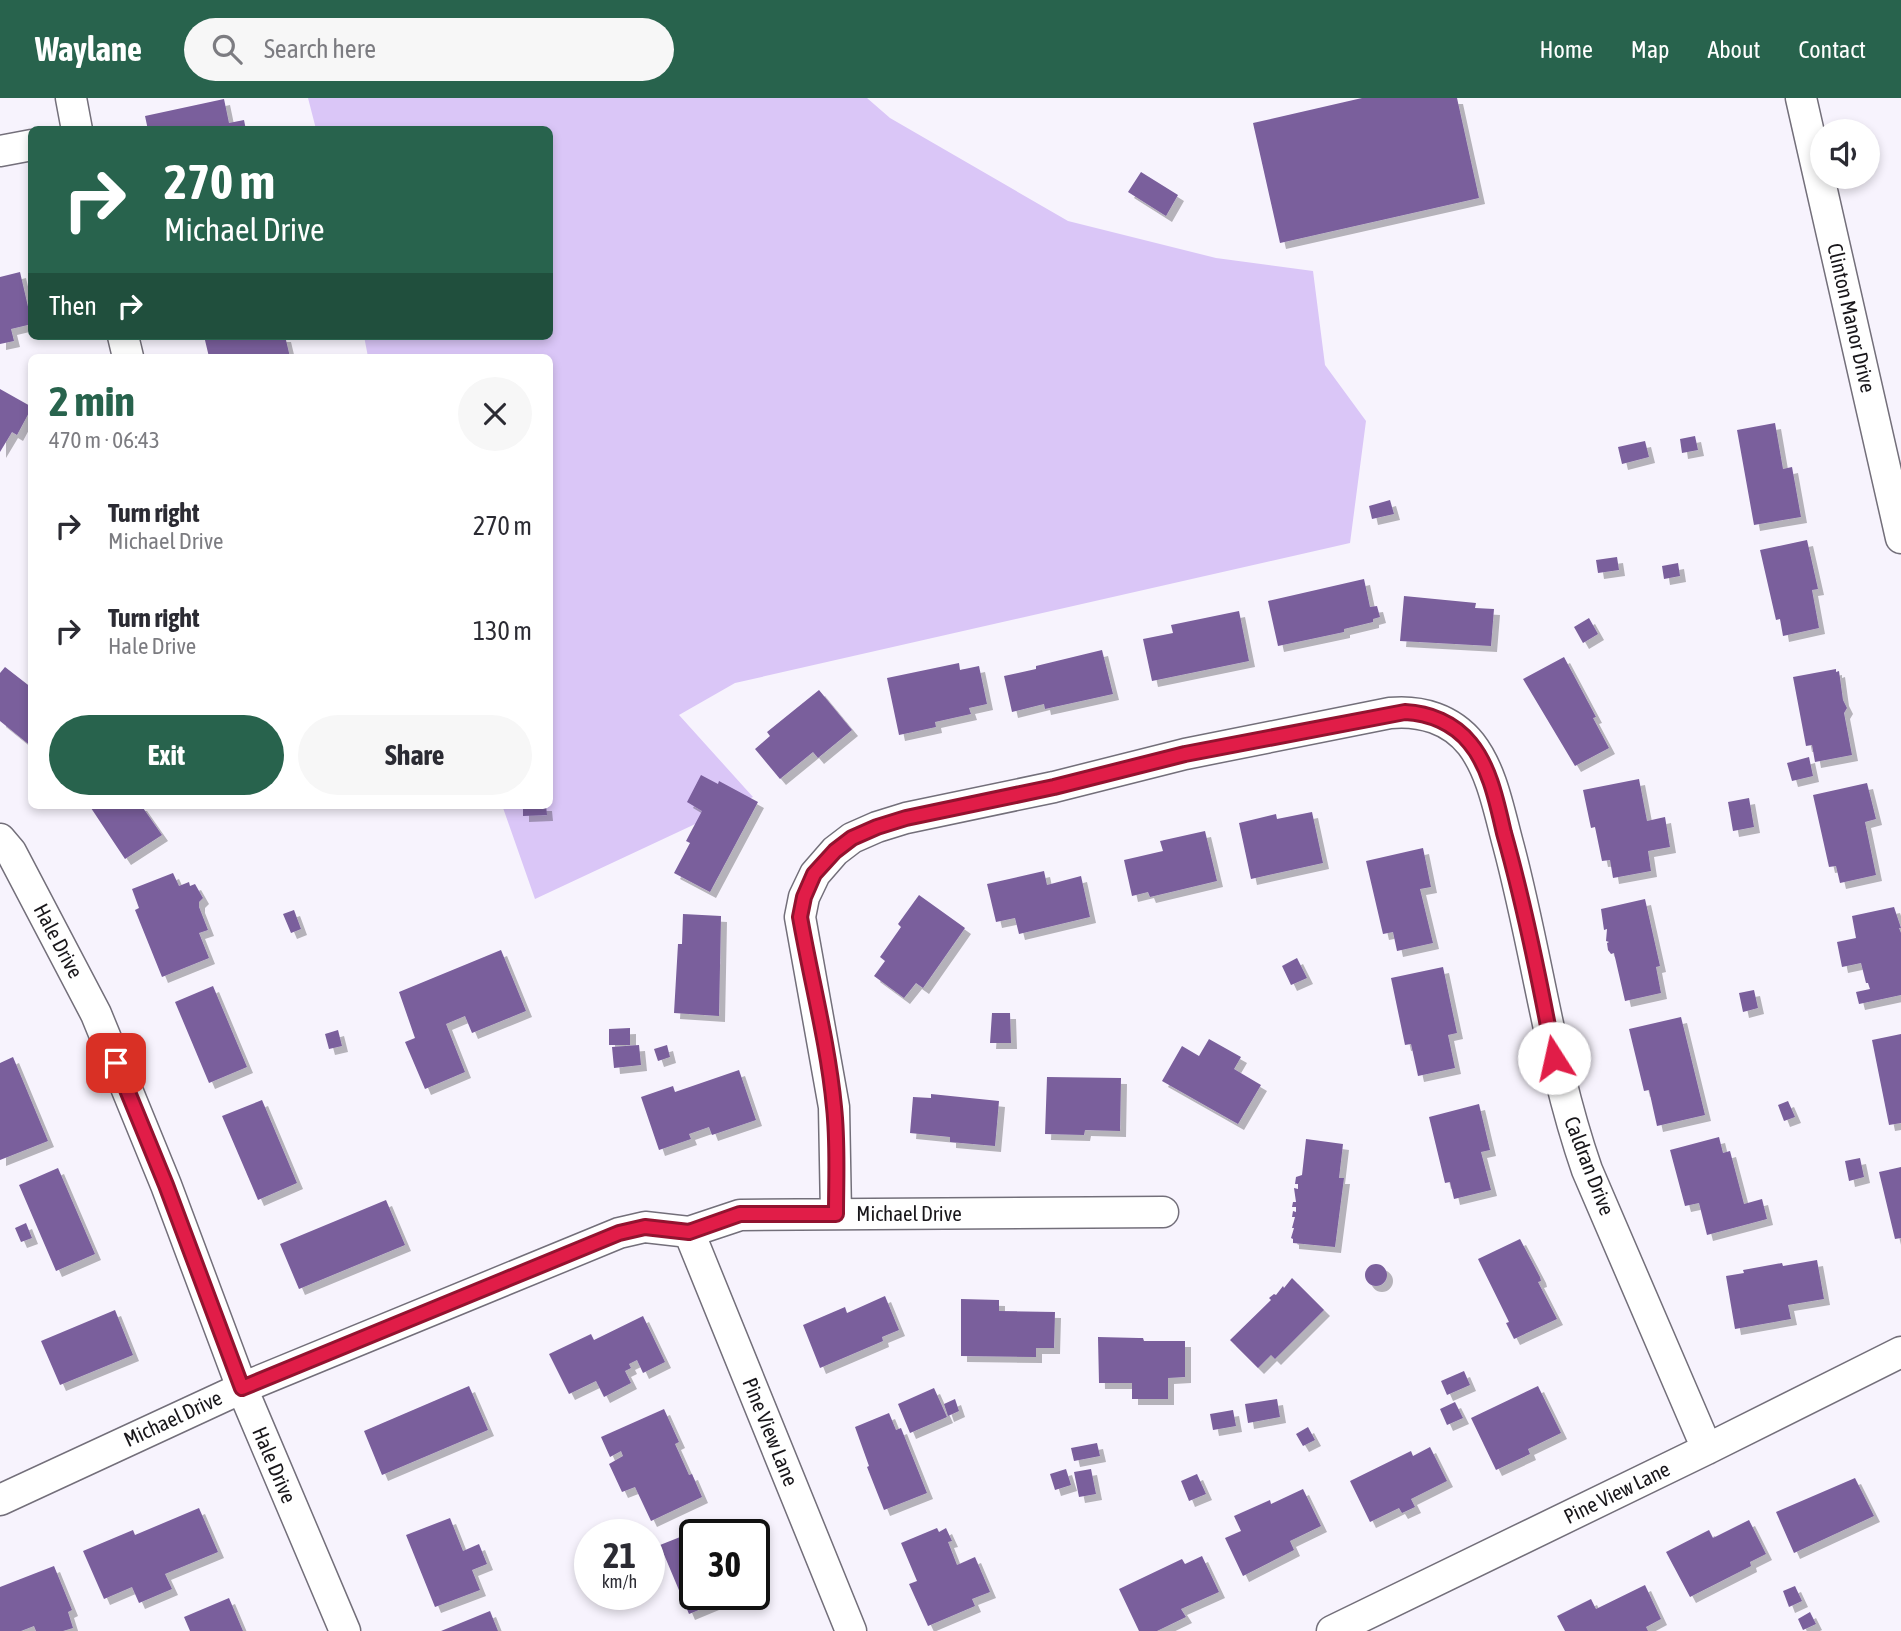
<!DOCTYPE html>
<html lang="en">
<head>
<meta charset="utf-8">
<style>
	body { margin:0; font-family:"Asap Condensed",sans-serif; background:#f7f7f7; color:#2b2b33; height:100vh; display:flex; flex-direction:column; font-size:26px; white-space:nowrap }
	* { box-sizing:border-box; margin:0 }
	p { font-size:23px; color:#7c7c81 }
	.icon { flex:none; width:38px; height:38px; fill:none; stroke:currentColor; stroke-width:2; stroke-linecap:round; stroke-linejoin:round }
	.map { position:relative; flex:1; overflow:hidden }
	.details { position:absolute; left:28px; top:256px; width:525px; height:455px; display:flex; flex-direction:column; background:#fff; border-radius:10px; box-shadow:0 4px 10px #0003 }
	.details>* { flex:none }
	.top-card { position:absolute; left:28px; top:28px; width:525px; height:214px; border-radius:10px; box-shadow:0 4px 10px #0003; background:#28634d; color:#fff; overflow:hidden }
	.tools { position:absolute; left:1810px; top:21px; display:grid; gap:14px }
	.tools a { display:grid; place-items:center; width:70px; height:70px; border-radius:50%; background:#fff; box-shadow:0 4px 10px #0003; font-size:35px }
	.speed { position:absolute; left:574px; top:1421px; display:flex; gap:14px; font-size:35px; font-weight:700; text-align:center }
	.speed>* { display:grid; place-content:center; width:91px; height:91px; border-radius:50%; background:#fff; box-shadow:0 4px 10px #0003; line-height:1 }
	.speed small { font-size:18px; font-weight:400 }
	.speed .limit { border:4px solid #111; border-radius:10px; background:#fff; color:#111 }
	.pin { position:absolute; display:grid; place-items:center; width:60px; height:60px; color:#fff; margin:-30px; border-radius:14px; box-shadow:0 4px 10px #0006 }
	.me { position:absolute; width:77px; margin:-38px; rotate:350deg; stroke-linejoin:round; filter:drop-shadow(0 0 5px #0008) }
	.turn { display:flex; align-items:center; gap:24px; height:147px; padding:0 21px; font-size:32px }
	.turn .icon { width:91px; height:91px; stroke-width:2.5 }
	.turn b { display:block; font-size:49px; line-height:60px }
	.then { display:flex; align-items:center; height:66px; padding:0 21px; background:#0003; gap:14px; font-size:26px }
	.round { display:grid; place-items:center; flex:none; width:74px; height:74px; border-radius:37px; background:#f7f7f7 }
	.overview { display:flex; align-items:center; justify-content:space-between; height:119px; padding:0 21px }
	h1 { font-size:42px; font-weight:700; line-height:52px; color:#28634d }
	.cta { display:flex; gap:14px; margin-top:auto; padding:14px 21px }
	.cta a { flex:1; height:80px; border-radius:42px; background:#28634d; color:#fff; font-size:28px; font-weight:700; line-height:80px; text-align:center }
	.cta a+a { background:#f7f7f7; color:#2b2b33 }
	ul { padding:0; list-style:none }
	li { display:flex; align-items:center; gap:21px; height:105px; padding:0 21px }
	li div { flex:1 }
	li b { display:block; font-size:26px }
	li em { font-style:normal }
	header { display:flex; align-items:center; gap:42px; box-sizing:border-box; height:98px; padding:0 35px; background:#28634d; color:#fff }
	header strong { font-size:33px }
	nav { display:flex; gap:38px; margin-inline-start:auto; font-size:24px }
	.search { width:490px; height:63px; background:#f7f7f7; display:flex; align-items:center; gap:18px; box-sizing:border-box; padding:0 24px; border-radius:38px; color:#7c7c81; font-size:26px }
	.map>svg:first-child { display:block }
	.green { fill:#dac6f7 }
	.building { fill:#7a5f9c; filter:url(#shadow) }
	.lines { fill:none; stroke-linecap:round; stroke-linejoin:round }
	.street-casing { stroke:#736f7a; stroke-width:33 }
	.street { stroke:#fff; stroke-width:30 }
	.route-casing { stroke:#92132f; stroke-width:18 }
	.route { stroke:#e11d48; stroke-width:12 }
	.labels { text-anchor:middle; stroke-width:5; stroke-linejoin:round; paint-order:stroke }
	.street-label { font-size:21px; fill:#18161a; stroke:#fff }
</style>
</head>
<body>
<header>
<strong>Waylane</strong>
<div class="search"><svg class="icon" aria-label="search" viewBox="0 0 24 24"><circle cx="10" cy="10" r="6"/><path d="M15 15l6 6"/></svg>Search here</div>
<nav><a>Home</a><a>Map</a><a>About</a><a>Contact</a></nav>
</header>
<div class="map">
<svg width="1901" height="1533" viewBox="0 0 1901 1533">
	<defs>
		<filter id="shadow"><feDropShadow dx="6" dy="6" stdDeviation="0" flood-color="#0004"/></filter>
	</defs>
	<rect width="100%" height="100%" fill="#f7f3fd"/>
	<!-- green -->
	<path class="green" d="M308,0H867L890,20L1068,123L1216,160L1313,173L1325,267L1366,323L1350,445L735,585L679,617L753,699L535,801L502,707H550V259H368L364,238H550V32L316,31Z"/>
	<!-- building -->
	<path class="building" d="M1362,0H1457L1479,100L1280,145L1253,25Z
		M224,1L229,25L244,22L246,32H148L145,18Z
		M1141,74L1178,97L1166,118L1128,94Z
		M20,174L32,226L11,231L14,243L0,246V179Z
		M204,238H285L290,259H209Z
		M0,291L32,309L17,337L12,334L0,354Z
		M1775,325L1783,371L1792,369L1801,419L1754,427L1737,332Z
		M1695,338L1698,352L1682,355L1680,341Z
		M1645,343L1649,359L1622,366L1618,349Z
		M1390,402L1394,416L1372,421L1369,408Z
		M1807,442L1818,491L1812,492L1819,530L1783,538L1780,521L1776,522L1760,452Z
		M1617,459L1619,472L1598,475L1596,462Z
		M1678,465L1680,478L1664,481L1662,468Z
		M1364,481L1370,509L1377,508L1380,519L1373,521V524L1344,531V534L1278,548L1268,503Z
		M1404,498L1476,505L1475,510L1494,511L1491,548L1400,543Z
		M1239,513L1249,563L1152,583L1143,541L1173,535L1171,527Z
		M1589,520L1598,536L1583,545L1574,529Z
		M1102,552L1113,596L1045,611L1044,606L1012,614L1004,578L1036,571V568Z
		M1564,559L1596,619L1593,620L1609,650L1575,668L1523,581Z
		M959,565L960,572L979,568L987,606L969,610L971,616L935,624L936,629L899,637L887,580Z
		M5,569L32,590V649L0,623V575Z
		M1836,571V574L1839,573L1843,602L1847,610L1844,615L1852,657L1815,664L1812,647L1806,648L1793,579Z
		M819,592L852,632L818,660L813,654L780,681L755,651L770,638L767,634Z
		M1809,659L1813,678L1792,683L1787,665Z
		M701,677L718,686L719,683L758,704L710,794L674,775L690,745L686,743L702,713L687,704Z
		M1639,681L1647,723L1665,719L1670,749L1648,753L1651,773L1613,780L1610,762L1602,763L1595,729L1591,730L1583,692Z
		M1867,685L1876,721L1865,724L1876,777L1840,785L1836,768L1829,769L1813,697Z
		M1749,700L1754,729L1733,733L1728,704Z
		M89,707H141L162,737L125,761Z
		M523,707H546L547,717L523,718Z
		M1312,714L1323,765L1251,781L1239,725L1276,716L1277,721Z
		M1205,733L1217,783L1150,799L1148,794L1132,798L1124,762L1163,753L1160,743Z
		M1423,750L1431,789L1420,791L1433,845L1397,853L1393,834L1383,836L1366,763Z
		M1044,773L1047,787L1081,778L1090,819L1019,836L1015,820L996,824L987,786Z
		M173,775L179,788L189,784L190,788L195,786L203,800L199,804V809L208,832L199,835L209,860L162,879L135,812L139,810L132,791Z
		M919,797L965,830L923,890L916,885L904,900L874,878L885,863L880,859L901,829L898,826Z
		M1645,801L1660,868L1656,869L1661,895L1625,903L1614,855L1611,856L1608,852L1607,845L1609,844L1606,843L1607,831L1604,832L1601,811Z
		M1894,809L1901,830H1899L1901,835V897L1859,906L1856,894L1870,891L1868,885H1866L1861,865L1842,869L1837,844L1856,840L1852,818Z
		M294,812L301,831L291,835L283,816Z
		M683,816L721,818L719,918L674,915L678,846H682Z
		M501,852L526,913L472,935L465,918L446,926L465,974L425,991L405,944L415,940L399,894Z
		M1297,860L1307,880L1291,887L1282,868Z
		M1443,869L1457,935L1448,937L1455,970L1418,978L1411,946L1405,947L1391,880Z
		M213,888L247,969L209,985L175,904Z
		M1754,892L1758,910L1743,914L1739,895Z
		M992,915H1010L1011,945H990Z
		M1681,919L1705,1017L1657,1028L1649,992L1644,993L1629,931Z
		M630,930V947H609V931Z
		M338,932L342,948L329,951L325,936Z
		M1901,936V1025L1889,1027L1872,942Z
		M1209,941L1241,959L1234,971L1261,987L1238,1026L1162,983L1182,948L1199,958Z
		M639,947L641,967L614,970L612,949Z
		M667,947L670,959L658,963L654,951Z
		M13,959L48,1043L0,1062V965Z
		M739,972L756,1022L712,1037L709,1029L689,1036L691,1041L659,1052L641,999L673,988L675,994Z
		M1047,979L1121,980L1120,1033L1085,1032L1084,1037L1045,1036Z
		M931,996L999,1003L995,1048L950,1044V1039L910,1035L913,999L931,1000Z
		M262,1002L297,1085L258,1102L222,1018Z
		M1788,1003L1795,1019L1784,1023L1778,1007Z
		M1479,1006L1490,1052L1481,1054L1491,1092L1454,1101L1450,1084L1445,1085L1429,1019Z
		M1719,1039L1723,1055L1730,1053L1744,1106L1762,1101L1767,1121L1707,1137L1699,1105L1685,1108L1670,1052Z
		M1306,1041L1343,1046L1339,1080H1344L1335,1149L1293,1145V1141L1291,1140L1294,1130H1292L1295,1119H1292L1293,1113L1296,1114V1109H1292L1293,1104H1296L1294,1090L1298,1091V1086H1295L1296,1079L1302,1077Z
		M1860,1060L1864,1079L1849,1083L1845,1063Z
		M1901,1069V1140L1895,1141L1879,1074Z
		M58,1070L95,1156L56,1173L19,1087Z
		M386,1102L405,1147L299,1191L280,1146Z
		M26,1125L32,1140L21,1144L15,1130Z
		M1520,1141L1540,1179L1541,1183L1538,1184L1557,1221L1514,1241L1506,1225L1509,1224L1478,1161Z
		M1817,1162L1824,1201L1788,1207L1791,1221L1735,1231L1726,1178L1744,1175L1743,1172L1782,1165L1783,1168Z
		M1365 1177a11 11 0 1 1 22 0a11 11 0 1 1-22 0Z
		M1292,1180L1324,1212L1275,1261L1271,1257L1258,1270L1230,1242L1271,1202L1269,1200L1274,1196L1276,1197L1283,1188L1284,1190Z
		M885,1198L899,1232L882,1239L883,1243L820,1270L803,1227L845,1209L847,1215Z
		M961,1201L999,1202V1213L1055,1214L1054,1250H1036V1259L961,1258Z
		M115,1212L133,1257L60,1287L41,1243Z
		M643,1218L665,1264L643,1275L637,1262L629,1266L631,1270L625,1273L631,1285L604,1299L596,1283L569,1296L549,1256L591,1236L594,1242Z
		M1098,1239L1139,1240H1143L1144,1243H1185V1279L1168,1280V1301H1132V1285H1099Z
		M1464,1273L1470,1287L1447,1297L1441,1283Z
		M469,1288L488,1332L382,1377L364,1333Z
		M1538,1288L1561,1335L1528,1351L1530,1356L1496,1372L1471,1320Z
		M934,1290L947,1319L910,1335L898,1306Z
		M955,1301L959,1313L948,1318L944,1306Z
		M1277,1301L1280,1319L1248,1325L1245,1306Z
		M1455,1304L1463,1320L1447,1327L1440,1311Z
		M664,1311L679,1344L675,1346L689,1377L692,1376L702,1399L651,1423L635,1389L622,1394L609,1366L623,1358L621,1353L610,1359L601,1339Z
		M1233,1312L1236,1328L1213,1332L1210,1316Z
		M889,1315L896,1332L901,1330L927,1395L884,1412L867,1369L869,1368L855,1329Z
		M1308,1329L1315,1342L1303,1348L1296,1336Z
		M1097,1345L1100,1358L1074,1363L1071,1350Z
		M1430,1349L1447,1383L1411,1401L1415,1409L1402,1415L1399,1410L1370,1424L1350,1383L1411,1353L1413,1358Z
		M1066,1371L1071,1387L1055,1392L1050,1376Z
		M1091,1371L1096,1396L1079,1399L1074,1374Z
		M1197,1376L1206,1396L1189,1403L1181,1383Z
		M1855,1380L1874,1418L1794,1455L1776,1414Z
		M1303,1391L1321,1428L1290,1443L1294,1452L1243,1478L1225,1440L1241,1433L1234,1418L1270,1402L1271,1406Z
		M199,1410L218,1454L165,1476L172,1491L139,1505L132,1489L104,1501L83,1453L133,1432L135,1437Z
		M450,1420L463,1453L479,1446L487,1466L472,1472L480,1492L435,1509L406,1437Z
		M1749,1422L1766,1456L1750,1464L1751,1468L1690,1499L1666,1454L1709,1432L1713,1440Z
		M713,1426L717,1437H695V1496H737L689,1516L660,1447Z
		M937,1430L939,1434L946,1430L952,1443L948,1444L957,1467L975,1459L990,1494L972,1501L975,1508L928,1528L909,1486L917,1483L901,1445Z
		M1202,1458L1219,1494L1181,1511L1186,1519L1157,1533H1139L1119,1491L1182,1461L1185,1466Z
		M54,1468L72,1512L68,1514L73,1530L63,1533H36L34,1528L21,1533H0V1489Z
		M1645,1487L1661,1521L1646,1529L1648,1533H1565L1557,1518L1591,1501L1596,1511Z
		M1795,1488L1802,1503L1789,1509L1783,1493Z
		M229,1500L243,1533H190L184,1519Z
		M490,1513L498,1533H441Z
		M1810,1514L1816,1526L1803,1532L1798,1521Z"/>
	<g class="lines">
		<!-- street casing -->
		<g class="street-casing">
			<path id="street" d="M71,0L77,32
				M1801,0L1901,440
				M0,53L32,47
				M123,238L128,259
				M0,741L11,754L96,916L166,1087L242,1290L345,1533
				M836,1116L834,1009L800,819L804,799L815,776L835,753L852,740L877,729L906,720L1054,689L1185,656L1390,615C1421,612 1451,621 1471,646C1492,673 1499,713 1508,746C1537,854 1550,966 1587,1072L1707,1351
				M689,1134L851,1533
				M0,1402L242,1290L619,1135L645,1129L689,1134L740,1117L1163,1114
				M1332,1533L1707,1351L1901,1254"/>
		</g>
		<!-- street -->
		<use href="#street" class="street"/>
	</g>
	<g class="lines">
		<!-- route casing -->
		<g class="route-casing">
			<path id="route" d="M116,965L166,1087L242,1290L619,1135L645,1129L689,1134L740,1116H836C836,1081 838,1045 834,1009C828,945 811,882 800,819L804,799L814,776L835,753L852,740L877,729L906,720L1054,689L1185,656L1405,614C1429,615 1454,625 1470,645C1490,669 1497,705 1504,735C1525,809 1540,884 1554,960"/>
		</g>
		<!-- route -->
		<use href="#route" class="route"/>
	</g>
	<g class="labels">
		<!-- street labels -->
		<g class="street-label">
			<text transform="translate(1851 220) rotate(77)" y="7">Clinton Manor Drive</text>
			<text transform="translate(58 843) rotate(62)" y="7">Hale Drive</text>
			<text transform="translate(1589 1068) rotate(69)" y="7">Caldran Drive</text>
			<text x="909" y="1123">Michael Drive</text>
			<text transform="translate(173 1321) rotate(-25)" y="7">Michael Drive</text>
			<text transform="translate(770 1334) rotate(68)" y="7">Pine View Lane</text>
			<text transform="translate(274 1367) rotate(67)" y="7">Hale Drive</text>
			<text transform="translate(1617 1395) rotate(-26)" y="7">Pine View Lane</text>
		</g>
	</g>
</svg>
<div class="tools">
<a><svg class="icon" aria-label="sound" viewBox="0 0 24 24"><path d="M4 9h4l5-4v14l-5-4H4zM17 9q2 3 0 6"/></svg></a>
</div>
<div class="speed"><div>21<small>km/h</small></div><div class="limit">30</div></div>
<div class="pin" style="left:116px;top:965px;background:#d93025"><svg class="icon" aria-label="arrive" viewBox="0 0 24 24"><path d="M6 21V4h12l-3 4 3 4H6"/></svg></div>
<svg class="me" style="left:1554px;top:960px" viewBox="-20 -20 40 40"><circle r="19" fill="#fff"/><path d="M0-13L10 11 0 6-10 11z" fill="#e11d48"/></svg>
<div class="top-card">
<div class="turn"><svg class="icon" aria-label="right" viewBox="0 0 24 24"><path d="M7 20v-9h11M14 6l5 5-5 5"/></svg><div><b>270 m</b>Michael Drive</div></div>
<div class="then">Then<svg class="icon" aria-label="right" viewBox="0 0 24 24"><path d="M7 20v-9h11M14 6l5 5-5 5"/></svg></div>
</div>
<section class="details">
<div class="overview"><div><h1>2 min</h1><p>470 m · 06:43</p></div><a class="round"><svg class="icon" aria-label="close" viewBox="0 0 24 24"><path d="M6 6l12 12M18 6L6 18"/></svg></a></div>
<ul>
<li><svg class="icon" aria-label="right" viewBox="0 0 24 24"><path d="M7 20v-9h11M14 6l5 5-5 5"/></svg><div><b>Turn right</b><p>Michael Drive</p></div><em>270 m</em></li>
<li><svg class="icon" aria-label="right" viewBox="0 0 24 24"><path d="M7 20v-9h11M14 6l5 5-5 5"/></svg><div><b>Turn right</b><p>Hale Drive</p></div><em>130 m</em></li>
</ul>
<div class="cta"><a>Exit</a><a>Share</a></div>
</section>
</div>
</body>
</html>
